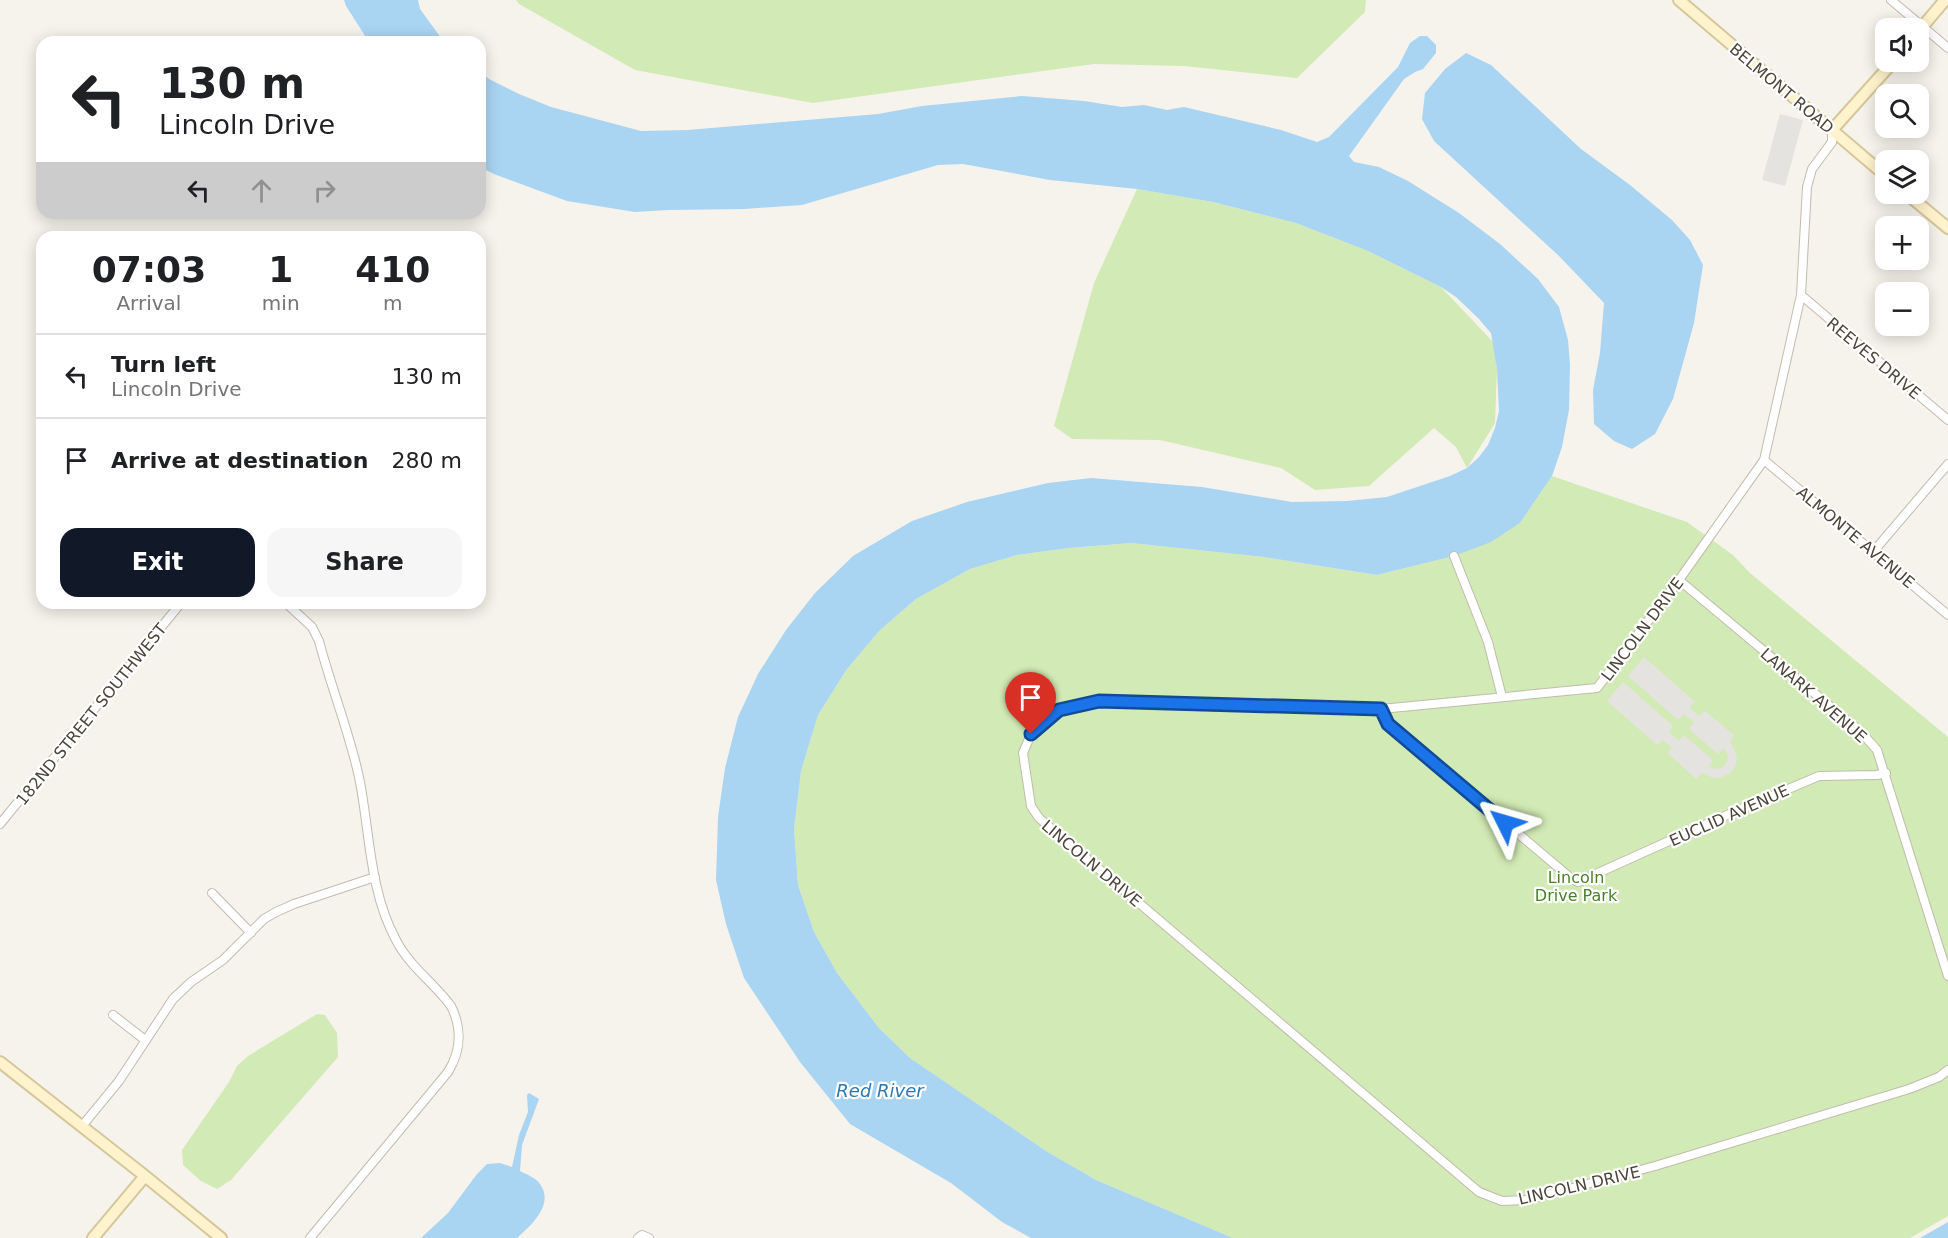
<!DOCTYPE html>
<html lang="en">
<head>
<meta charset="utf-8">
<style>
	body { margin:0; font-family:"DejaVu Sans",sans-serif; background:#f6f6f6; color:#202124; height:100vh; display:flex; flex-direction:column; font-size:22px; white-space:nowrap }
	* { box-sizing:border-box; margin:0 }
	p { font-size:20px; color:#757577 }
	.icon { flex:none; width:33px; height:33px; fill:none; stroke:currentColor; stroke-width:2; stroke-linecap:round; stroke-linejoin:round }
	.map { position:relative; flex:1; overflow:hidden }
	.details { position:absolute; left:36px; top:231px; width:450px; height:378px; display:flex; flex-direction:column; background:#fff; border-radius:18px; box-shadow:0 3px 15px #0003 }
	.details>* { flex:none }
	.hud { position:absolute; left:36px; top:36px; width:450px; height:183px; border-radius:18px; box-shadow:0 3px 15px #0003; background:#fff; color:#202124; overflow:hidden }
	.controls { position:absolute; left:1875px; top:18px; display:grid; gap:12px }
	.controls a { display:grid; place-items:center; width:54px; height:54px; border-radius:12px; background:#fff; box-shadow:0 3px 15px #0003; font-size:30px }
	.pin { position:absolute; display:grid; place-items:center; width:51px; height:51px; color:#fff; margin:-62px -26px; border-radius:50% 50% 50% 0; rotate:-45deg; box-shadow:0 0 6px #0007 }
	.pin .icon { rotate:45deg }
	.me { position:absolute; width:66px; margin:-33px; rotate:310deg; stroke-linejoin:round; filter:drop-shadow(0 0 4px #0008) }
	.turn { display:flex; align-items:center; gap:21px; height:126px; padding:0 24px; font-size:27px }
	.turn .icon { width:78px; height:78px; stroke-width:2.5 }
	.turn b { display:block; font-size:42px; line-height:51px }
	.lanes { display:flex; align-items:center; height:57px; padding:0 24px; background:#0003; justify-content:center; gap:30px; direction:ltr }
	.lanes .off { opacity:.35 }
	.eta { display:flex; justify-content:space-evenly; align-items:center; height:102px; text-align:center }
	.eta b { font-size:36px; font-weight:600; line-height:42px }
	.cta { display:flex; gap:12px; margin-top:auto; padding:12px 24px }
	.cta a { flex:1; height:69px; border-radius:18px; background:#111827; color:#fff; font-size:24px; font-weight:600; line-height:69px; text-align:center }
	.cta a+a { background:#f6f6f6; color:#202124 }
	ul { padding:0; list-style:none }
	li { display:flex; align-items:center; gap:18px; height:84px; padding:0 24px; border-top:2px solid #e0e0e0 }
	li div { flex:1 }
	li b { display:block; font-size:22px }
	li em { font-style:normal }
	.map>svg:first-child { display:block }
	.green { fill:#d2eab5 }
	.parking { fill:#e5e3e0 }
	.water { fill:#a9d4f2 }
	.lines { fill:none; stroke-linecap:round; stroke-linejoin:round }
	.street-casing { stroke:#c2bbae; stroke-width:10 }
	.secondary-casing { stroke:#d6c79b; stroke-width:14 }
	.street { stroke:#fff; stroke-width:8 }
	.secondary { stroke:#fff3cd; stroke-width:10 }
	.route-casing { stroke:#114b97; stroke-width:15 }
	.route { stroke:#1a73e8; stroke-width:10 }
	.labels { text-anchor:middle; stroke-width:4.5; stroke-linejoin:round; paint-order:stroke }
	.street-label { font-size:16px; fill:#4b4439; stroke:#fff }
	.park-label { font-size:16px; fill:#4a7f2a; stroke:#fff }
	.water-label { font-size:18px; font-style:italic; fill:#2e7ab2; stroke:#fff }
</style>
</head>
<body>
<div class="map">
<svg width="1948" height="1238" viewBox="0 0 1948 1238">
	<rect width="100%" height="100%" fill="#f6f3ec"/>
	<!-- green -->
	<path class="green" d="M516,0H1366L1365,12L1297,78L1184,66L1094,64L813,103L635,70L519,4Z
		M1137,189L1213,202L1296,223L1368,251L1441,287L1494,343L1497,369L1495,423L1467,468L1456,447L1434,428L1369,486L1315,490L1281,468L1160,440L1072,439L1054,426L1094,283Z
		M1552,476L1687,522L1733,555L1750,573L1948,737V1216L1910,1238H1233L1096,1180L1046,1151L910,1058L879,1028L837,973L814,932L798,885L794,829L801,771L818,715L847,669L880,630L916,599L970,569L1017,555L1069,548L1131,543L1264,557L1377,575L1454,556L1520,523Z
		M317,1014L325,1015L337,1033L338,1057L231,1180L217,1189L201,1181L183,1165L182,1150L229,1082L237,1066L248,1056Z"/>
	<!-- parking -->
	<path class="parking" d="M1780,114L1803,120L1785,186L1762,180Z
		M1644,657L1695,702L1689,707L1699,716L1705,711L1734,735L1730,742L1736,753L1737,760L1735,767L1730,773L1720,778H1713L1702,773L1696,779L1668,753L1672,748L1663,740L1657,745L1607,701L1623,682L1673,726L1669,732L1679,741L1684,735L1713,760L1709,767L1718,769L1723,767L1727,762L1728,756L1724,748L1718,754L1689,729L1694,722L1684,714L1678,720L1628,676Z"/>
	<!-- water -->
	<path class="water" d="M344,0H418L420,9L444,42H369L346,6Z
		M1420,36H1427L1436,45V53L1423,69L1415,72L1404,79L1349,156L1354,162L1379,167L1408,181L1459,213L1500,244L1538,279L1559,307L1568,340L1570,365L1569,410L1562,447L1552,476L1520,523L1491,542L1454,556L1377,575L1264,557L1131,543L1069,548L1017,555L970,569L916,599L880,630L847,669L818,715L801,771L794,829L798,885L814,932L837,973L879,1028L910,1058L1046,1151L1096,1180L1233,1238H1031L1002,1222L951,1183L850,1124L800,1062L744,978L726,924L716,880L718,817L725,768L738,717L758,674L786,630L815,593L853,556L912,521L967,502L1048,483L1091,478L1202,487L1292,502L1347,501L1387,497L1450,476L1467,468L1479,457L1488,445L1495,428L1499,411L1497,369L1491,333L1478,318L1456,297L1441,287L1368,251L1296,223L1213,202L1137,189L1050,180L963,164L938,165L802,205L744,209L668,210L635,212L567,201L494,174L480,167V72L489,79L519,94L551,107L641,131L688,130L878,114L922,106L1022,96L1084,101L1122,107L1144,105L1167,110L1184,107L1281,130L1317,142L1329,137L1398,67L1410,43Z
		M1466,53L1491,65L1581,149L1630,185L1672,220L1690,240L1703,265L1694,323L1673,399L1655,434L1632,449L1614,441L1594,424L1593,390L1600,353L1604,303L1559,256L1434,141L1422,119L1425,93L1445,69Z
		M529,1093L539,1099L522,1145L520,1171C526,1174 536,1178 540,1184C555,1205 530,1226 517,1238H421L448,1213L477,1174L487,1164L500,1163L512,1167L519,1135L528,1112L527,1095Z
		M1948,1222V1238H1920Z"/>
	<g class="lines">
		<!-- street casing -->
		<g class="street-casing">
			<path id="street" d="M1891,0L1948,48
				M1832,130V142L1812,169L1807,187L1801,295L1764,460L1679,580L1597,688L1381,709L1099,701L1059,710L1031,734L1023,753L1031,806L1039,818L1479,1192L1502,1201L1527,1200L1655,1166L1909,1089L1939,1077L1948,1070
				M1801,295L1948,420
				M1764,460L1948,615
				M1873,552L1948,464
				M1454,556L1488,642L1502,697
				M1679,580L1861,732L1877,750L1948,976
				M286,603L312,627L319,641C331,687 349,731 359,777C370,831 369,891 396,940C409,966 434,983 451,1006C462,1028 461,1051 448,1072L310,1238
				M1381,709L1388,724L1572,879L1578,882L1720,818L1819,776L1877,775L1886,773
				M0,824L181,603
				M212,893L251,933
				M113,1015L145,1040
				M82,1126L119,1081L173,999L191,982L223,960L264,919L276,912L294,904L375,877
				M638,1238L642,1235L649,1238"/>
		</g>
		<!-- secondary casing -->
		<g class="secondary-casing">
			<path id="secondary" d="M1679,0L1886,176
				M1918,32L1945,0
				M1832,130L1893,62
				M1907,194L1948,228
				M0,1062L145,1176L221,1238
				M93,1238L145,1176"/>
		</g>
		<!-- street -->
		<use href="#street" class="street"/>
		<!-- secondary -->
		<use href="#secondary" class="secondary"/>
	</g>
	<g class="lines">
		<!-- route casing -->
		<g class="route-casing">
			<path id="route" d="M1031,734L1059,710L1099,701L1381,709L1388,724L1505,823"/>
		</g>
		<!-- route -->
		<use href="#route" class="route"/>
	</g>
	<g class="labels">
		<!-- street labels -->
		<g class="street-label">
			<text transform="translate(1782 88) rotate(40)" y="6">BELMONT ROAD</text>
			<text transform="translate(1874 358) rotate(40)" y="6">REEVES DRIVE</text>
			<text transform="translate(1856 537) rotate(40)" y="6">ALMONTE AVENUE</text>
			<text transform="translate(1642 629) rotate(-53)" y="6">LINCOLN DRIVE</text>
			<text transform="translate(1814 695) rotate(41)" y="6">LANARK AVENUE</text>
			<text transform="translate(91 714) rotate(-51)" y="6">182ND STREET SOUTHWEST</text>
			<text transform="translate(1729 815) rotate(-24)" y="6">EUCLID AVENUE</text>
			<text transform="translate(1092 863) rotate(40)" y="6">LINCOLN DRIVE</text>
			<text transform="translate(1579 1185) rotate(-13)" y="6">LINCOLN DRIVE</text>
		</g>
		<!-- park labels -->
		<g class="park-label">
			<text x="1576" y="883">Lincoln<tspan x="1576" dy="18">Drive Park</tspan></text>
		</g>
		<!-- water labels -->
		<g class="water-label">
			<text x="880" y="1097">Red River</text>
		</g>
	</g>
</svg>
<div class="controls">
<a><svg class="icon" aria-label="sound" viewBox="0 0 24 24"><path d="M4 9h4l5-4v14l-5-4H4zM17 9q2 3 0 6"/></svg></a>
<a><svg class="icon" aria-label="search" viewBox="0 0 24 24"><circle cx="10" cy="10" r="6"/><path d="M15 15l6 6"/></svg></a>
<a><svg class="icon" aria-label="layers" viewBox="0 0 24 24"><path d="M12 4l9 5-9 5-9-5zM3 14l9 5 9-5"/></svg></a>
<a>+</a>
<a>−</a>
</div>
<div class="pin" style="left:1031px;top:734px;background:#d93025"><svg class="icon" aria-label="arrive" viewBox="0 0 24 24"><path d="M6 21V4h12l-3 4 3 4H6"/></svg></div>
<svg class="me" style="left:1505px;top:823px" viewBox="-20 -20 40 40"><path d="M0-17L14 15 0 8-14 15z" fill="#1a73e8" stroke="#fff" stroke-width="4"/></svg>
<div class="hud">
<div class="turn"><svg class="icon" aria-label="left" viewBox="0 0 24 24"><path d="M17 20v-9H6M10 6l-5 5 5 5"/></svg><div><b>130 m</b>Lincoln Drive</div></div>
<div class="lanes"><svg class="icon" aria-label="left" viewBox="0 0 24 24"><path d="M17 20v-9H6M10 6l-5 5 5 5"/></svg><svg class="icon off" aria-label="ahead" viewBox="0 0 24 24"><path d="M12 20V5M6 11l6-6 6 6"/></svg><svg class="icon off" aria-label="right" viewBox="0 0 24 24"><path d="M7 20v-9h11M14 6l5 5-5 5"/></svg></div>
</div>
<section class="details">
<div class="eta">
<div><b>07:03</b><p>Arrival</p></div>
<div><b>1</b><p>min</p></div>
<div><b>410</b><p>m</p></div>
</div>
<ul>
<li><svg class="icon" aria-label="left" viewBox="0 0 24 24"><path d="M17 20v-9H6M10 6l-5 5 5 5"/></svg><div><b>Turn left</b><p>Lincoln Drive</p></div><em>130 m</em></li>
<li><svg class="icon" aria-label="arrive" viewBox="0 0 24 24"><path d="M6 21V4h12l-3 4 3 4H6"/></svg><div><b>Arrive at destination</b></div><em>280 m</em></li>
</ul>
<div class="cta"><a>Exit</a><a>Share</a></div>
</section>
</div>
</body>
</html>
